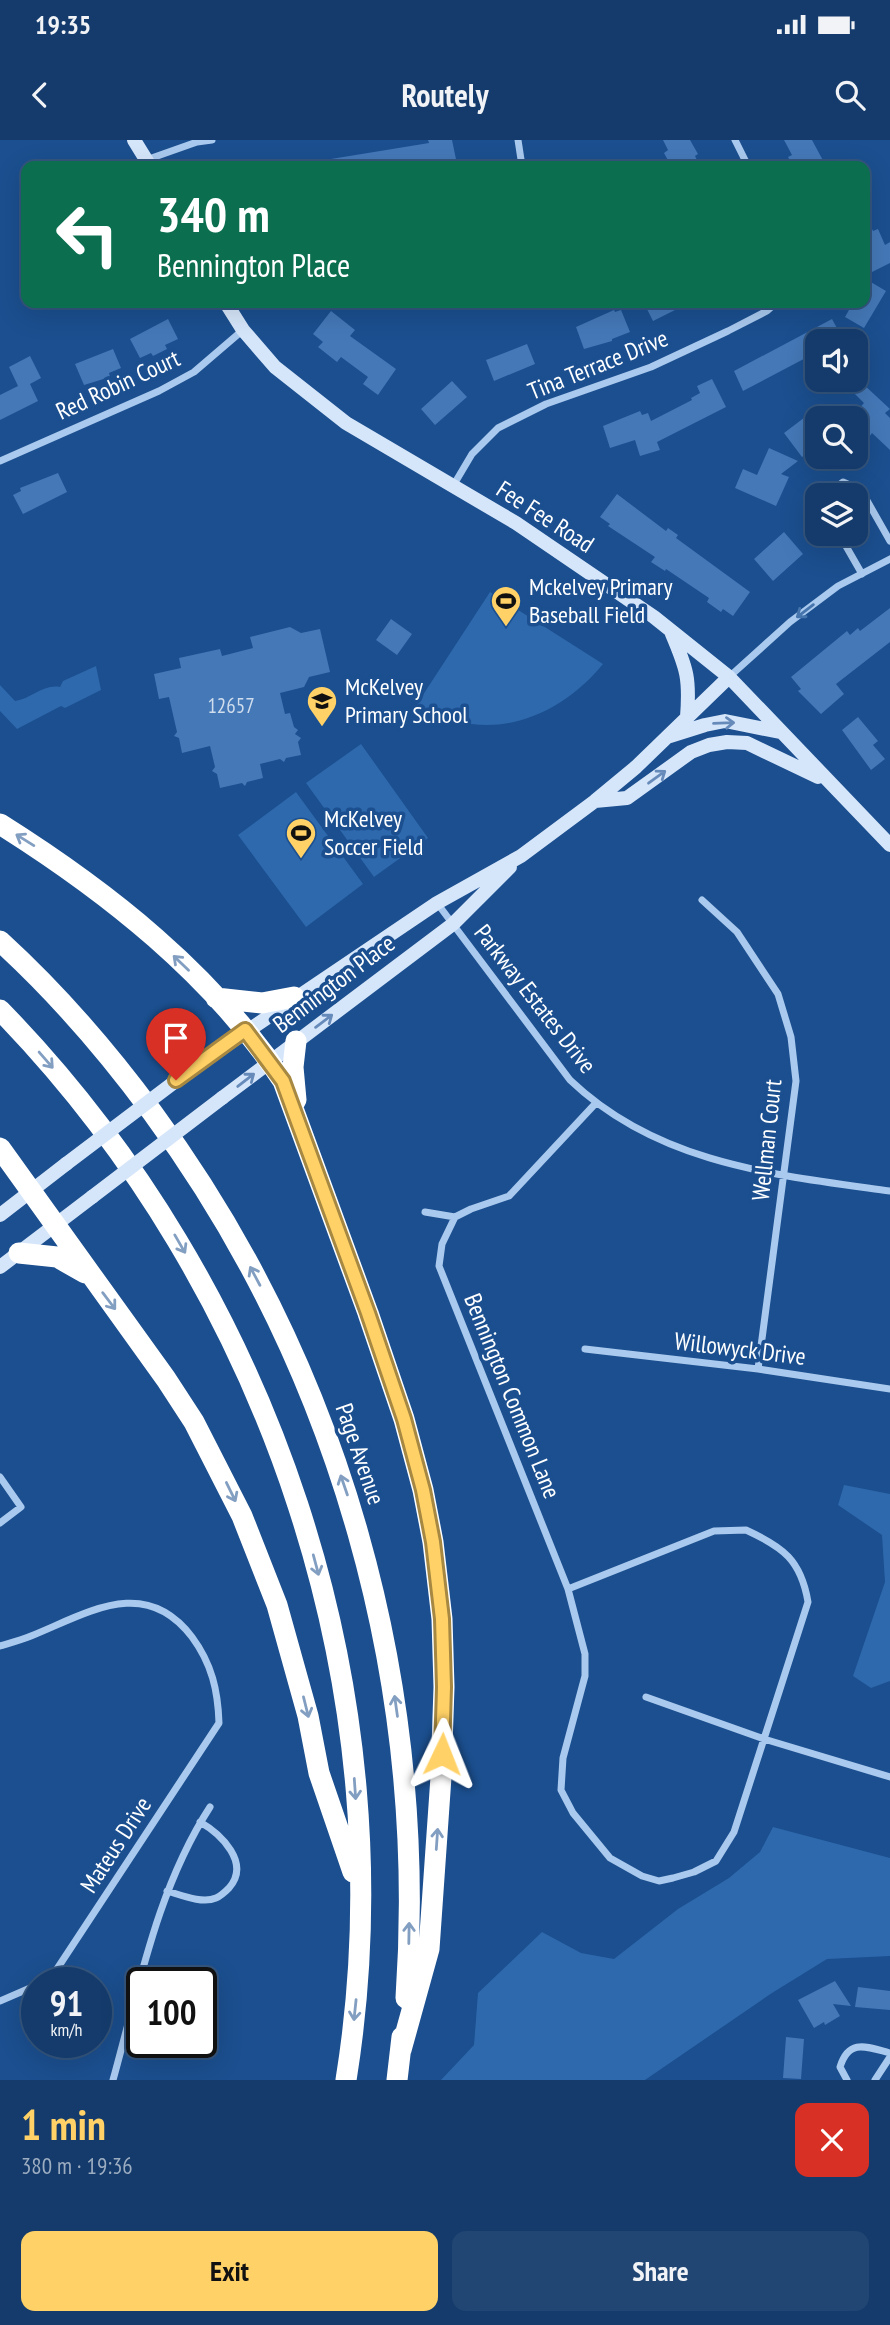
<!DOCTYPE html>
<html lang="en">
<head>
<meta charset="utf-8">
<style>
	body { margin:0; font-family:"PT Sans Narrow",sans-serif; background:#214673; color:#f1f3f6; height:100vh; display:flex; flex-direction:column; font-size:26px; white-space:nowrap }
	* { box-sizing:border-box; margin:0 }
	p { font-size:23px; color:#9dadc1 }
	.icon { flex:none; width:38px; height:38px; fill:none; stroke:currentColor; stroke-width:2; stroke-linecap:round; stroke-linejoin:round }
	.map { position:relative; height:1940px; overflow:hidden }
	.details { display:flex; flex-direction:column; background:#143b6b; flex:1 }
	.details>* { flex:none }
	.hud { position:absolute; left:21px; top:21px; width:849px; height:147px; border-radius:14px; box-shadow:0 7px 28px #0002,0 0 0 2px #33557e; background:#0b6e4f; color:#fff; overflow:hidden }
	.controls { position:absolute; left:805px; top:189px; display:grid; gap:14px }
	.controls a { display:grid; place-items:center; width:63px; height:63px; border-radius:14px; background:#143b6b; box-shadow:0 7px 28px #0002,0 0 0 2px #33557e; font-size:35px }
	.speed { position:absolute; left:21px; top:1827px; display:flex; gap:14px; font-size:35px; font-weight:700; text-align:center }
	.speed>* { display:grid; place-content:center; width:91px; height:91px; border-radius:50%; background:#143b6b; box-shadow:0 7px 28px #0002,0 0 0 2px #33557e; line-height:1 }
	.speed small { font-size:18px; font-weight:400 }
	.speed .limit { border:4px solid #111; border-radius:10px; background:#fff; color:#111 }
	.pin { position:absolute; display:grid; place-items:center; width:60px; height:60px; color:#fff; margin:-72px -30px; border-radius:50% 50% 50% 0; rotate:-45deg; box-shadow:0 0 7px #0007 }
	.pin .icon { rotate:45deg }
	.me { position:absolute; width:77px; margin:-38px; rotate:2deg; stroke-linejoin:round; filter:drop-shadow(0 0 5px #0008) }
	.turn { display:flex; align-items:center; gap:24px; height:147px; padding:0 21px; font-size:32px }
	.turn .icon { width:91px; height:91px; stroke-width:2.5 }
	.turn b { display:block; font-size:49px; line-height:60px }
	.round { display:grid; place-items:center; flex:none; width:74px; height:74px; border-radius:14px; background:#214673 }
	.overview { display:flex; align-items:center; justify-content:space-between; height:119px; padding:0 21px }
	h1 { font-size:42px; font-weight:600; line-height:52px; color:#ffd166 }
	.primary-button { display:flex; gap:14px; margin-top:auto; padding:14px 21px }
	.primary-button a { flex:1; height:80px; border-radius:14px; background:#ffd166; color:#111; font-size:28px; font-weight:600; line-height:80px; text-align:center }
	.primary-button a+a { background:#214673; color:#f1f3f6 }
	.status { display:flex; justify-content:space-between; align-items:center; height:49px; padding:0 35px; background:#143b6b; direction:ltr }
	.status svg { height:19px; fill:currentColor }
	header { display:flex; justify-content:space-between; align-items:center; height:91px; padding:0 21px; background:#143b6b; font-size:32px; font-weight:600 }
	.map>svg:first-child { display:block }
	.green { fill:#2e69ad }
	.building { fill:#4478b7 }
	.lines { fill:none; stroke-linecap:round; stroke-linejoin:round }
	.street { stroke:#a9c9ee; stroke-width:7 }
	.secondary { stroke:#d6e6fa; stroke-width:14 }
	.highway { stroke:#fff; stroke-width:21 }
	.secondary-bridge { stroke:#d6e6fa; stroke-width:14 }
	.oneway { stroke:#4674ac }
	.oneway2 { stroke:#668bba }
	.oneway3 { stroke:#829ec1 }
	.route-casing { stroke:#a68842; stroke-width:18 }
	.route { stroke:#ffd166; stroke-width:12 }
	.labels { text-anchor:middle; stroke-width:7; stroke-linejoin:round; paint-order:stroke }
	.number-label { font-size:21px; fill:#d0dded }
	.street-label { font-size:24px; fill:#fff; stroke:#1b4f8f }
	.poi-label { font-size:24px; fill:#fff; stroke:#1b4f8f; text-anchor:start }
</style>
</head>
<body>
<div class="status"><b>19:35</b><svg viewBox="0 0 49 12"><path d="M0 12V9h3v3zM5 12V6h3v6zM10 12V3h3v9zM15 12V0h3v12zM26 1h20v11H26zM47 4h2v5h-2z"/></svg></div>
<header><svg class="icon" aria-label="back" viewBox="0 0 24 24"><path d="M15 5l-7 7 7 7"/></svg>Routely<svg class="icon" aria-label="search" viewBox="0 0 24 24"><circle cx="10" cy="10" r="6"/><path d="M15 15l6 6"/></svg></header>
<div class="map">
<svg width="890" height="1940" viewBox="0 0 890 1940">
	<rect width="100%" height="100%" fill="#1b4f8f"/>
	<!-- green -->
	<path class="green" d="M490,452L603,524C568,567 513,596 456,581C443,578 430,570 417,564Z
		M96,526L101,550L65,568L61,566L17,589L0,571V545L15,561C31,559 43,544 60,547L63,541Z
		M361,604L428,698L374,737L306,643Z
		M296,652L363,744L306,787L238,695Z
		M844,1345L890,1354V1541L871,1548L853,1536L885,1442L882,1395L838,1365Z
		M773,1687L890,1718V1816L827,1819L772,1853L645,1940H441L474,1905L478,1853L542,1792L581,1813L614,1819L678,1769L729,1738L760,1712Z"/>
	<!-- building -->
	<path class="building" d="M428,0H452L457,24L446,26H331V19L429,3Z
		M663,0H690L698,14L695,16L700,26H671L664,13L668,10Z
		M784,0H812L826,26H793L788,17L792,15Z
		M864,73L873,91L878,89L885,105L890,102V123L872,132L864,117Z
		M864,138L886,151L864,188L845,177L853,163H864Z
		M644,163H689L653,181Z
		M614,170L615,172L621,170L630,192L612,199V201L584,209L576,187Z
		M331,171L355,190L350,196L396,229L378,255L363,244L368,237L341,217L337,222L318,207L323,202L313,194Z
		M168,179L178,199L165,205L167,209L153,216L151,213L140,218L130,199Z
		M832,179L844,201H817V212L743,251L734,231Z
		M527,204L535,224L494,241L486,220Z
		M113,209L121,228L109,233L110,237L84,245L75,224Z
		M30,216L41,238L30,244L38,261L0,280V255L18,246L9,227Z
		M712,239L726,267L657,302L660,310L640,316L635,300L610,308L603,286L640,271L642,275L648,273L651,281L692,260L691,258L700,253L697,246Z
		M452,241L467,257L435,285L421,269Z
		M862,243L890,269L885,273L890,278V310L872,293L869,297L856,285V272L864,263L854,253Z
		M817,268V306L802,317L784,293Z
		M769,308L798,321L781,334L789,337L776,366L735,348L743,329L757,335Z
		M58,333L67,352L23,374L13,355L21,351L20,348Z
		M617,354L666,391L668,388L678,395L676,398L750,452L733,476L723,469L721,472L707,462L709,458L666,429L665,431L651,422L655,417L608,386L610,384L600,377Z
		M784,392L803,414L773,441L754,419Z
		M890,468V502L836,544L844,554L821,574L798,551L801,549L791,537L847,491L850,495L858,488L860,491Z
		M391,479L412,494L397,515L376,500Z
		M290,487L301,493L320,489L330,532L309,537L304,547L280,553L285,574L290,573L294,587L298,590L295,594L301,598L298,602L301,615L286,618L284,622L280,619L260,624L263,638L247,642L245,646L242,643L220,648L217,634L212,631L215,627L210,606L182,613L179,598L174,596L177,592L169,557L159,559L154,534L181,528L179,518L220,509L222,516L253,508L250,497Z
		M858,577L878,601L873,605L885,619L871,630L842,590Z
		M835,1841L851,1866L833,1864L840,1876L825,1885L824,1882L814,1888L798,1860Z
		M858,1847L890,1851V1870L855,1867Z
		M786,1897L804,1899L801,1939L783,1938Z"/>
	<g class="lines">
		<!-- street -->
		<path class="street" d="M518,0L522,26
			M735,0L748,26
			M146,20L197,2L212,0
			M0,321L159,251L194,232L243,190
			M453,346L472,314L498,288L546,264L651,227L728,191L767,171L776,163
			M827,355L843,342L861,350L890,401
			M839,394L862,434
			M729,537L790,482L838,446L890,419
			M702,760L737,792L778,854L791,897L796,941L758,1229
			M437,763L570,940C658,1024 775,1035 890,1051
			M425,1072L455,1077L471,1069L509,1056L595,964
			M455,1077L442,1104L439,1126L568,1449
			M585,1209L758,1229L890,1249
			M0,1337L21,1367L0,1383
			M746,1390C783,1407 801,1420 808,1462L734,1692L716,1721L694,1732L673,1738L659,1741L642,1736L610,1718L573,1673L561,1650L563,1618L585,1536V1514L568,1449L714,1391Z
			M0,1506C10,1503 21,1500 31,1496C88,1473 145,1435 192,1497C212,1524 218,1551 219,1583L53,1835L40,1843
			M646,1557L764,1599L890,1637
			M167,1751C181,1755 202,1764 216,1758C221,1756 225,1752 229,1748C251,1723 221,1694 200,1682
			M0,1861L37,1845
			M113,1940C139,1847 157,1749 210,1667
			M847,1940L840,1927C849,1898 867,1907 890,1913
			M875,1940L890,1917"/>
		<!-- secondary -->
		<path class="secondary" d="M134,0L150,26
			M226,163L243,190L275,227L346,283L516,383L654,477L729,537L890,705
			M672,494C687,529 690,539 687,577
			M670,596L705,585L725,581L780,592
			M595,661L627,658L691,612L709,605L727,602L747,603L818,637
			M197,925L437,763L521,716L595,661L636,627L729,537
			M222,958L453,784L510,727
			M0,1075L66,1024
			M0,1127L92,1057"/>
		<!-- highway -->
		<path class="highway" d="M0,684C108,752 212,834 283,941L368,1173L404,1279L423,1350L433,1402L442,1479L444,1547L441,1637L429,1809L401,1910
			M0,801C57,853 107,911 152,972C340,1227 428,1543 406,1858
			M216,858L262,863L294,857
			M0,870C271,1148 408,1555 346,1940
			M296,901L293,927L296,960
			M0,1008L166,1239L194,1282L242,1376L277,1465L308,1576L319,1633L353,1732
			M19,1113L57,1117L85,1133
			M397,1940L402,1897"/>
		<!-- secondary-bridge -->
		<path class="secondary-bridge" d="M66,1024L197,925
			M92,1057L222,958"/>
	</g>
	<!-- one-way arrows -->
	<defs><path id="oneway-shaft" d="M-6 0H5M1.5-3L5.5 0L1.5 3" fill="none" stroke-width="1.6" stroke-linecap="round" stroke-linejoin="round" transform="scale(1.75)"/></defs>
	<use class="oneway" href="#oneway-shaft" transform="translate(805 471) rotate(143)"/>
	<g class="oneway2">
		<use href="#oneway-shaft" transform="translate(724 583) rotate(-2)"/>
		<use href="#oneway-shaft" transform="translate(657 637) rotate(-36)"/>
		<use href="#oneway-shaft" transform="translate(324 881) rotate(-37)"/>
		<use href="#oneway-shaft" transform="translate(246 940) rotate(-38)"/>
	</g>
	<g class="oneway3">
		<use href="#oneway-shaft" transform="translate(25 700) rotate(-148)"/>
		<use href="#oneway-shaft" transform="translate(181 823) rotate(-136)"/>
		<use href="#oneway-shaft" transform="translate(46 920) rotate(49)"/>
		<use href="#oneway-shaft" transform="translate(180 1104) rotate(60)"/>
		<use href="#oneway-shaft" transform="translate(255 1136) rotate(-118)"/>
		<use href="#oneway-shaft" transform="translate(109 1161) rotate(53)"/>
		<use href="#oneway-shaft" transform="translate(344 1345) rotate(-109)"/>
		<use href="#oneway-shaft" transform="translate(231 1352) rotate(64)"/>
		<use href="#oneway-shaft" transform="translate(316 1425) rotate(75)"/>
		<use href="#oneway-shaft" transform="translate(396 1566) rotate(-98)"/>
		<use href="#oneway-shaft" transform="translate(306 1567) rotate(76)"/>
		<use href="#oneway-shaft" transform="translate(355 1649) rotate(86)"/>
		<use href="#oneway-shaft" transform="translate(437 1699) rotate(-86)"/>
		<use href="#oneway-shaft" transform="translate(409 1793) rotate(-89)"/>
		<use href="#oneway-shaft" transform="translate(355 1870) rotate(96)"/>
	</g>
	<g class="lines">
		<!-- route casing -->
		<g class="route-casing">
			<path id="route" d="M176,940L245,890L283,941L368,1173L404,1279L423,1350L433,1402L442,1479L444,1547L442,1614"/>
		</g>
		<!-- route -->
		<use href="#route" class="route"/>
	</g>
	<!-- icons -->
	<defs>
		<g id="stadium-pin" transform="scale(1.575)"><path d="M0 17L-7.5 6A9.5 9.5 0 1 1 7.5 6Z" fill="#ffd166" stroke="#1b4f8f"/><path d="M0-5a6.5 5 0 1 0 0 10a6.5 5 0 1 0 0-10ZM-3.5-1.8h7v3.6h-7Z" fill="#111"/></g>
		<g id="school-pin" transform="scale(1.575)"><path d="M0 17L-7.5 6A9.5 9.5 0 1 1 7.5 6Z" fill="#ffd166" stroke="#1b4f8f"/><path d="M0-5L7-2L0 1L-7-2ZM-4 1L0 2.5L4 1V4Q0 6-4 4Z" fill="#111"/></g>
	</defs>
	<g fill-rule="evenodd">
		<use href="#stadium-pin" x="506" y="461"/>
		<use href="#school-pin" x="322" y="561"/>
		<use href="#stadium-pin" x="301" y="693"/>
	</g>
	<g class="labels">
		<!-- number labels -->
		<g class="number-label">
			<text x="231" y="573">12657</text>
		</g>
		<!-- street labels -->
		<g class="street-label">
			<text transform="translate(598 225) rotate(-22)" y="8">Tina Terrace Drive</text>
			<text transform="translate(118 245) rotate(-25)" y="8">Red Robin Court</text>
			<text transform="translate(545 377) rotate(33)" y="8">Fee Fee Road</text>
			<text transform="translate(334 844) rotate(-37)" y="8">Bennington Place</text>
			<text transform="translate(535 859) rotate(52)" y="8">Parkway Estates Drive</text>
			<text transform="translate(767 1000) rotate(-84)" y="8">Wellman Court</text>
			<text transform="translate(740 1209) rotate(7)" y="8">Willowyck Drive</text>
			<text transform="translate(512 1256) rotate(68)" y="8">Bennington Common Lane</text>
			<text transform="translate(360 1314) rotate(71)" y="8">Page Avenue</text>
			<text transform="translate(116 1705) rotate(-57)" y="8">Mateus Drive</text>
		</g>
		<!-- poi labels -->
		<g class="poi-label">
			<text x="529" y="455">Mckelvey Primary<tspan x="529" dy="28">Baseball Field</tspan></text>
			<text x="345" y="555">McKelvey<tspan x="345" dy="28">Primary School</tspan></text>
			<text x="324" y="687">McKelvey<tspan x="324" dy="28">Soccer Field</tspan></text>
		</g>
	</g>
</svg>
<div class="controls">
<a><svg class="icon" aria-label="sound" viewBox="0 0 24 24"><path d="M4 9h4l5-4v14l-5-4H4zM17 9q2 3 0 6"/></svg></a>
<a><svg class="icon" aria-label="search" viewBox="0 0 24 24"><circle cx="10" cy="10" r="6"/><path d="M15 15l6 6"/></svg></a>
<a><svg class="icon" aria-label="layers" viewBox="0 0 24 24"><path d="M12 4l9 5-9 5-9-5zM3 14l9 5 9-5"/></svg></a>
</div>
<div class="speed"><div>91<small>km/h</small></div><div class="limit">100</div></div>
<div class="pin" style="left:176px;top:940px;background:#d93025"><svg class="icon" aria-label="arrive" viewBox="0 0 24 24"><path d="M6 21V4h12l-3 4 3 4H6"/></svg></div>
<svg class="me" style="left:442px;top:1614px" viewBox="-20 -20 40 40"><path d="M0-17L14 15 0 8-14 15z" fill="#ffd166" stroke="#fff" stroke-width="4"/></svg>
<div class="hud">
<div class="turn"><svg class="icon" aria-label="left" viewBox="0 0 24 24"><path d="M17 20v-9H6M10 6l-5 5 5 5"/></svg><div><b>340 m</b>Bennington Place</div></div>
</div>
</div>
<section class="details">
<div class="overview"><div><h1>1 min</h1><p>380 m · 19:36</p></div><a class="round" style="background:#d93025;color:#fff"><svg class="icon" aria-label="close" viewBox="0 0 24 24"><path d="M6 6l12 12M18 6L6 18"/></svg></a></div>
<div class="primary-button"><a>Exit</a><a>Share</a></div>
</section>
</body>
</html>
